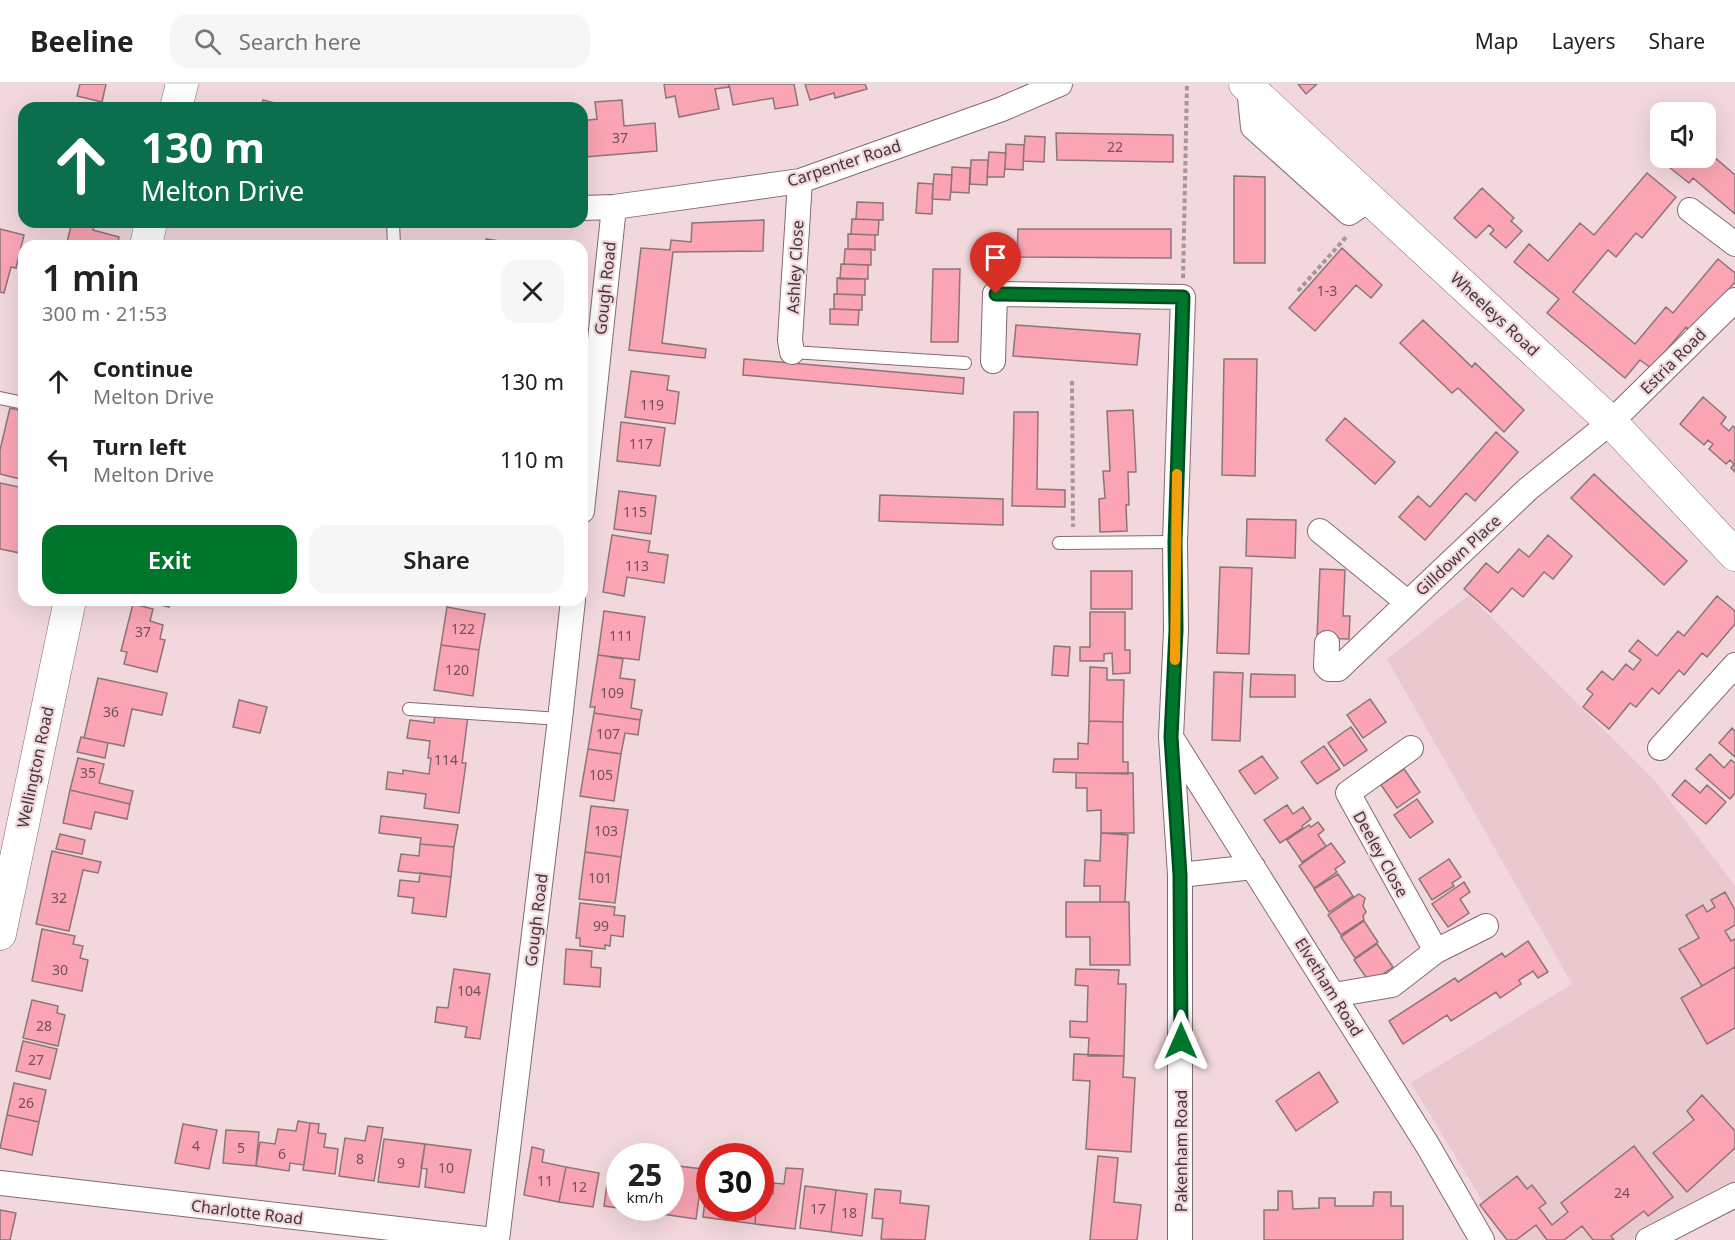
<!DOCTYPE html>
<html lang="en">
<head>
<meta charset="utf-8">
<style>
	body { margin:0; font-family:"Noto Sans",sans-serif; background:#f6f6f6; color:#222; height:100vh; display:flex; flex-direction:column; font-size:22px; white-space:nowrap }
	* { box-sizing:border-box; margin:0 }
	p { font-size:20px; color:#767676 }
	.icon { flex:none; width:33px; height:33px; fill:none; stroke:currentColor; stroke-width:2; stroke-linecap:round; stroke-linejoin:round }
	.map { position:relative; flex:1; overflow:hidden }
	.sheet { position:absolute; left:18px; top:156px; width:570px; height:366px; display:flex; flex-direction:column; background:#fff; border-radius:18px; box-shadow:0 6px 24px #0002 }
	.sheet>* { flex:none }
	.top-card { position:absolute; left:18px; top:18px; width:570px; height:126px; border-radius:18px; box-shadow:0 6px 24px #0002; background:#0b6e4f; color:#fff; overflow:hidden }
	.buttons { position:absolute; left:1650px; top:18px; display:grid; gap:12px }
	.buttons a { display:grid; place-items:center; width:66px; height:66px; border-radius:12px; background:#fff; box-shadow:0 6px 24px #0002; font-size:30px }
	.speed { position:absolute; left:606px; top:1059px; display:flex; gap:12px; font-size:30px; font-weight:700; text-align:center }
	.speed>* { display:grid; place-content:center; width:78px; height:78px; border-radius:50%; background:#fff; box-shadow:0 6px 24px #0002; line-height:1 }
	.speed small { font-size:15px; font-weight:400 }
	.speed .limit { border:9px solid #d22; background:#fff; color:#111 }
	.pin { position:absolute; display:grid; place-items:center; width:51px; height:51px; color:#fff; margin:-62px -26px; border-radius:50% 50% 50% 0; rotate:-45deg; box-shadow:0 0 6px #0007 }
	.pin .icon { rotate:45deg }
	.me { position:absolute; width:66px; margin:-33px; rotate:0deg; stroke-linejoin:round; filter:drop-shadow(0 0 4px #0008) }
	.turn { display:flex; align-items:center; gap:21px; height:126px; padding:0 24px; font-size:27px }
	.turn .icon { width:78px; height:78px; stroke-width:2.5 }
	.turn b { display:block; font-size:42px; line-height:51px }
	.round { display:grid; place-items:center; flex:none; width:63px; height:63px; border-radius:18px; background:#f6f6f6 }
	.summary { display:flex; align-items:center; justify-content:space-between; height:102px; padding:0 24px }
	h1 { font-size:36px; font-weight:600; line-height:45px }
	.button { display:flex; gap:12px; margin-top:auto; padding:12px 24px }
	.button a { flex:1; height:69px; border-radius:18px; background:#00762c; color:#fff; font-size:24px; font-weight:600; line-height:69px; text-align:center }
	.button a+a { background:#f6f6f6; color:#222 }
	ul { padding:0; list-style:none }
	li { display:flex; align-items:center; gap:18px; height:78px; padding:0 24px }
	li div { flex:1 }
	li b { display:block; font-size:22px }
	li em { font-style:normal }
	header { display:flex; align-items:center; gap:36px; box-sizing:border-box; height:84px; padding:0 30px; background:#fff; border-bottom:2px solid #e0e0e0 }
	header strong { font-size:28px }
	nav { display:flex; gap:33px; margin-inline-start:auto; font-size:21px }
	.search { width:420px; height:54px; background:#f6f6f6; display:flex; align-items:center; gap:15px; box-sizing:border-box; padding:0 21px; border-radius:18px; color:#767676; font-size:22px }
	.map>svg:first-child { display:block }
	.built { fill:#eac9ce }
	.building { fill:#fba5b4; stroke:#8c7478; stroke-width:1.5 }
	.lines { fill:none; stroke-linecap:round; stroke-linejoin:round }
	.service-casing { stroke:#826b6e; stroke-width:14 }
	.minor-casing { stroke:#826b6e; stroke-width:26 }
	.tertiary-casing { stroke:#826b6e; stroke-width:33 }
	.path { stroke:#a89597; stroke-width:4; stroke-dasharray:4.5 3; stroke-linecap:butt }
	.service { stroke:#fff; stroke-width:12 }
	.minor { stroke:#fff; stroke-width:24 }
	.tertiary { stroke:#fff; stroke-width:32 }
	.route-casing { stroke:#004d1d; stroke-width:15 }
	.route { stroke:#00762c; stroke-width:10 }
	.slow { stroke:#f59e0b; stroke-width:10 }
	.labels { text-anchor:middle; stroke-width:4.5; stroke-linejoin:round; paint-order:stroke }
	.number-label { font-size:14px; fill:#705257 }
	.street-label { font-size:16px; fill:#413738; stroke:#f2d8dc }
</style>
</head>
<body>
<header>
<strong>Beeline</strong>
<div class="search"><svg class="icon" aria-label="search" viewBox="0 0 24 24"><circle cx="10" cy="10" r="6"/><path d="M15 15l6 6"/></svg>Search here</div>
<nav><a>Map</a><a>Layers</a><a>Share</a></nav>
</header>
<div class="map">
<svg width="1735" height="1156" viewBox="0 0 1735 1156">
	<rect width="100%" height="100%" fill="#f2d8dc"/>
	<!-- built -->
	<path class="built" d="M1469,511L1656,698L1735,802V1100L1632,1156H1506L1411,999L1572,900L1387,575Z"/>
	<!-- building -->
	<path class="building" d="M80,0H106L102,18L77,12Z
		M664,0H729V3L715,5L719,25L679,33L675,12L666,14Z
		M729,0H794L798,21L775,25L773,14L733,21Z
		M805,0H865L867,5L835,14L834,9L810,16Z
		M1298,0H1317L1306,10Z
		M263,16L294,24H261Z
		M622,16L624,42L655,39L657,67L585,73L582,37L597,35L595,18Z
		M1056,49L1173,51V78L1057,76Z
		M1025,52L1045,53L1044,78L1023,77Z
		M1006,60L1024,61L1023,86L1005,85Z
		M989,68L1006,69L1004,93H987Z
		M1706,71L1713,72L1735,91V130L1693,94L1689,99L1659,75L1661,74H1706Z
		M971,76H988L987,101L970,100Z
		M952,83L970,84L969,109L951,108Z
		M1647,89L1676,113L1642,154L1636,149L1616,173L1608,166L1573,208L1635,260L1666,223L1673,229L1718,175L1735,189V198L1692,249L1686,243L1651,284L1640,276L1625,294L1547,229L1559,215L1514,178L1529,160L1548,177L1580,139L1594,151Z
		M934,90L952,91L950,116L932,115Z
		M1234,92L1265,93V179H1234Z
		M918,99L933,100L932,130L916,129Z
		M1482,104L1514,134L1511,137L1522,147L1506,164L1490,150L1494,146L1489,141L1476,154L1454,134Z
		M857,118L883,119V136L856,135Z
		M852,135L879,136L878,151L851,150Z
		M764,136L763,167L673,168L662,259L706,265L705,274L629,266L641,164L670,166L671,156L691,158L692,139Z
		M63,138H95L93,146L119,153L117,162H66L71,142L63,140Z
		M0,145L24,151L16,184L11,183L4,209L0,208Z
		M1018,145H1171V174L1017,173Z
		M848,150L875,151V166L848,165Z
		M486,155L527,161V162H485Z
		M1342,164L1382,201L1371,214L1356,201L1315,247L1289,224Z
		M845,165H871V181L844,180Z
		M841,180L868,181V195H840Z
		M933,185H960L958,258H931Z
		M837,194L865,195V211L837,210Z
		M834,210L862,211V226L834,225Z
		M830,225L859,226L858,241L830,240Z
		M1423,236L1472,283L1475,279L1524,326L1504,348L1458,304L1452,309L1400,259Z
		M1016,241L1140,250L1137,281L1013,272Z
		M744,275L964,294L963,310L743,291Z
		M1224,275H1257L1255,392L1222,391Z
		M631,287L669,292L667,306L679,308L675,340L625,333Z
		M1703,313L1726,333L1721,340L1729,347L1733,342L1735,344V388L1731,384L1734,380L1730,376L1726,380L1709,365L1713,360L1708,356L1704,361L1680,340Z
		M10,324L24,327V396L0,390V366Z
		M1133,326L1136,388H1128L1129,421H1126L1127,447L1100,448L1099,415L1105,414L1103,387H1110L1107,327Z
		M1014,328H1038L1037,405L1065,406V423L1012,422Z
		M1345,334L1395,378L1375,400L1326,356Z
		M621,338L665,344L660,382L617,377Z
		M1496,348L1518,368L1475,417L1466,409L1425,456L1399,433L1418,412L1430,423Z
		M1594,390L1687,477L1664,501L1571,414Z
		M0,399L24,404V449L20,469L0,465Z
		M619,407L656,412L651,450L614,445Z
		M880,411L1003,415V441L879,437Z
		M1247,435L1296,436L1295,474L1246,472Z
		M612,451L650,457L648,468L668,471L664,499L627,493L624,512L603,508Z
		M1548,451L1572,472L1553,495L1544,488L1523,513L1512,504L1491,528L1464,505L1486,479L1498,489L1519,465L1529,473Z
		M1220,483L1252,484L1249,570L1217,569Z
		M1320,485L1345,486L1343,532H1350L1349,555L1317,554Z
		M1091,487H1132V525H1091Z
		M1717,512L1735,527V540L1707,573L1702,569L1684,591L1679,586L1659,610L1652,604L1636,623L1630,619L1609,645L1583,623L1593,610L1587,605L1602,587L1613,596L1626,580L1633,586L1641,576L1629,567L1638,556L1657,572L1678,547L1684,552Z
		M139,516H171L169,523Z
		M133,520L153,525L150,537L163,541L160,555L165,556L157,588L124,580L127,568L121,567Z
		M447,523L485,530L479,566L441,561Z
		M604,527L645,533L639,576L598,571Z
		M1090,528H1125V566H1130V589L1113,590L1112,569L1104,570V577H1080V563H1090Z
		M441,561L479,566L473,612L434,606Z
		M1054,562L1070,563L1068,592L1052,591Z
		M598,571L623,575L620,594L635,596L631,624L642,626L640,636L594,629L595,623H590Z
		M1090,583L1107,584V596H1124L1123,638L1089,637Z
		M1214,588L1243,589L1240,657L1212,656Z
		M1251,590L1295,591V613H1250Z
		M98,594L167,609L162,631L132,625L124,662L84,654Z
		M1370,615L1386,638L1363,654L1347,631Z
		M239,616L267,623L260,649L233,643Z
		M435,628L468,632L462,679H466L459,729L424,724L426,710L386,705L388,688L403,690V686L429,690L431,674H428L430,657L407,654L410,636L434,639Z
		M594,629L640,636L638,651L625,649L621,670L588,665Z
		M1089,637L1123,638V678H1128V690L1053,688L1054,675H1078V659L1088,660Z
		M1351,643L1367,666L1344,682L1328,659Z
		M1732,644L1735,647V673L1719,659Z
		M81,653L108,659L105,674L77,668Z
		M1324,662L1340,685L1317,700L1301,678Z
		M588,665L621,670L614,717L580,712Z
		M1710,670L1724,684L1731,676L1735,679V709L1730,715L1696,685Z
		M1262,672L1278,694L1255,710L1239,687Z
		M78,674L104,680L99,699L133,707L130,720L70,706Z
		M1404,685L1420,708L1397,724L1381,701Z
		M1076,689H1133L1134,749H1101V726L1087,727V704H1076Z
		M1685,696L1700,709L1707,701L1726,718L1706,740L1672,711Z
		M70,706L130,720L127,735L95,728L91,745L63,739Z
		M1417,715L1433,738L1410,754L1394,731Z
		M1287,721L1293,730L1303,723L1311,735L1302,742L1303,744L1280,759L1264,736Z
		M591,722L628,726L621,773L585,768Z
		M381,732L458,741L454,763L420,760L421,754L379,749Z
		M1318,738L1324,746L1318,751L1326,762L1302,778L1287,756L1309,741L1311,743Z
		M1101,749L1128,751L1125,818H1100V802H1084L1085,776L1100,777Z
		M60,750L85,756L82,770L56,765Z
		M1331,759L1345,778L1335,785L1337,788L1314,804L1299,782Z
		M420,760L454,763L451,793L398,787L401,770L419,772Z
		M52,767L101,778L98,789L83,786L69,847L36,840Z
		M585,768L621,773L615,819L579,815Z
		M1449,775L1461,793L1452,799L1454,802L1432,816L1419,795Z
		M420,789L451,793L446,833L412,829L414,814L398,812L400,796L419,798Z
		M1338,790L1353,812L1329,828L1314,805Z
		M1464,798L1470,808L1460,815L1469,829L1448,843L1432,820Z
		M1725,808L1735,826V841L1725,847L1731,857L1735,855V883L1702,902L1679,865L1699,854L1686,831L1703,821L1707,828L1715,823L1711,816Z
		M1359,810L1365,814L1363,822L1366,828L1363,832L1364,836L1341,851L1328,831Z
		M1066,818H1129L1130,881H1090V853H1066Z
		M580,819L615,823L614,831L625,832L623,853L611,851L610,862L605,861V865L580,862V854H576Z
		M1364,837L1378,858L1355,874L1341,853Z
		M42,845L75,852L73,860L83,862L80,874L88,876L82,907L32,897Z
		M1528,857L1548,888L1538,894L1533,887L1519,896L1521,900L1500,914L1496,908L1451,937L1447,931L1403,960L1389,937L1455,894L1458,898L1502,869L1505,873Z
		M1377,860L1393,883L1370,899L1354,876Z
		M566,865L592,867L591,883L601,884L600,903L564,900Z
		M1735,883V944L1707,960L1681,914Z
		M454,885L490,890L480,955L465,953L467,943L435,938L437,923L448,924Z
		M1076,885L1119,886L1118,900H1126L1124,972H1088L1089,954L1070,953V937L1087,938L1088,902L1075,901Z
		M32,916L58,922L57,929L65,931L58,962L23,954Z
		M23,957L57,965L50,995L16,987Z
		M1074,970L1124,972L1123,993L1135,994L1131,1068L1086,1065L1090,997L1073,996Z
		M1319,988L1338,1018L1296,1047L1276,1017Z
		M14,999L46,1006L39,1038L7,1031Z
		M1702,1011L1735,1047V1064L1687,1108L1653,1069L1694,1036L1687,1027Z
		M7,1031L39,1038L32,1071L0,1064Z
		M298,1037L310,1039L304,1081L290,1079L289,1087L256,1082L260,1058L275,1060L278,1045L296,1047Z
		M310,1039L319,1040L318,1049L326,1050L324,1063L338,1065L335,1090L303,1086Z
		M183,1040L217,1046L209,1085L175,1079Z
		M368,1042L383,1044L374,1097L339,1092L345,1054L365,1057Z
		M226,1046L259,1048L256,1082L223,1079Z
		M384,1055L425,1060L419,1103L378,1098Z
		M425,1060L471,1066L464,1109L425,1103L427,1085L421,1084Z
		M1634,1062L1673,1113L1648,1132L1644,1127L1611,1152L1614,1156H1593L1582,1142L1564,1156H1547L1536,1141L1516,1156H1507L1480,1121L1517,1092L1527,1105L1532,1101L1546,1119L1539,1124L1552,1141L1568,1128L1561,1119Z
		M532,1063L544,1066L542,1078L566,1083L559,1118L524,1111Z
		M1098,1072L1118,1074L1114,1118L1141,1121L1137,1156H1090Z
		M678,1082L703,1085L696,1135L655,1129L656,1124H670V1104L674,1105Z
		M566,1083L599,1089L593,1123L559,1118Z
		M786,1084L803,1085L795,1145L755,1140L756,1124H760V1109L773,1110L774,1099L784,1100Z
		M708,1091L710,1124H756L755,1140L703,1133Z
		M607,1100L620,1101V1124H656L655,1129L604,1122Z
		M805,1102L836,1106L831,1148L800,1144Z
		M875,1105L901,1107L900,1119L929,1122L925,1156L881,1155L883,1135L872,1134Z
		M836,1106L867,1110L862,1152L831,1148Z
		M1278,1107H1292L1293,1125L1319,1124V1114H1335V1122H1373L1374,1108H1391V1122H1403V1156H1264V1126H1278Z
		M0,1126L16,1129L10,1156H0Z"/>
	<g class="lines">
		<!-- service casing -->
		<g class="service-casing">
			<path id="service" d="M393,138L394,162
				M792,268L965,279
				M0,314L24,319
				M1059,459L1175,458
				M409,625L560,635"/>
		</g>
		<!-- minor casing -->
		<g class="minor-casing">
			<path id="minor" d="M1249,3L1253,43L1349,129L1371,114
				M582,124L614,123L800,97L1002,25L1060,0
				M1690,126L1735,160
				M792,268L790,256L800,97
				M993,277L995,210L1183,213L1175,458L1176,546L1171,653L1180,791V1156
				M582,427L614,123
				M1320,447L1407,518
				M1327,559L1326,582L1329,585H1338L1528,405L1611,338L1735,216
				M1174,658L1428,1062L1482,1156
				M1411,664L1348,709L1436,867
				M1660,664L1735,581
				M1180,791L1253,783
				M1334,911L1392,901L1436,867L1486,842
				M0,1099L494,1156
				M497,1156L560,635L573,516
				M1648,1156L1735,1111"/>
		</g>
		<!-- tertiary casing -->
		<g class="tertiary-casing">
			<path id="tertiary" d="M1245,0L1611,338L1735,471
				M176,24L182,0
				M146,162L151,138
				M0,850L70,516"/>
		</g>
		<!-- path -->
		<path class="path" d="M1183,194L1187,0
			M1298,207L1348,151
			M1072,297L1073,443"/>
		<!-- service -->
		<use href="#service" class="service"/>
		<!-- minor -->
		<use href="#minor" class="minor"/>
		<!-- tertiary -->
		<use href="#tertiary" class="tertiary"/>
	</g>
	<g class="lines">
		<!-- route casing -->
		<g class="route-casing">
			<path id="route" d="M996,210L1183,213L1175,458L1176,546L1171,653L1180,791L1181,957"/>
		</g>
		<!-- route -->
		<use href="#route" class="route"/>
		<!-- slow -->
		<path class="slow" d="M1175,576L1177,390"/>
	</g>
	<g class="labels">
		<!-- number labels -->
		<g class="number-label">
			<text x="620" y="59">37</text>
			<text x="1115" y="68">22</text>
			<text x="1327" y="212">1-3</text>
			<text x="652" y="326">119</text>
			<text x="641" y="365">117</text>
			<text x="635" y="433">115</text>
			<text x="637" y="487">113</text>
			<text x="463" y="550">122</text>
			<text x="143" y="553">37</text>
			<text x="621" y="557">111</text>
			<text x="457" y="591">120</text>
			<text x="612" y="614">109</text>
			<text x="111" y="633">36</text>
			<text x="608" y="655">107</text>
			<text x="446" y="681">114</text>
			<text x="88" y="694">35</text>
			<text x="601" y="696">105</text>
			<text x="606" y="752">103</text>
			<text x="600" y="799">101</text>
			<text x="59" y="819">32</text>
			<text x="601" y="847">99</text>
			<text x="60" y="891">30</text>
			<text x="469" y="912">104</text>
			<text x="44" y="947">28</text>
			<text x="36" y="981">27</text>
			<text x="26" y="1024">26</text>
			<text x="196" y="1067">4</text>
			<text x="241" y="1069">5</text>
			<text x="282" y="1075">6</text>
			<text x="360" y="1080">8</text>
			<text x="401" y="1084">9</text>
			<text x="446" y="1089">10</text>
			<text x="545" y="1102">11</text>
			<text x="579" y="1108">12</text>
			<text x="1622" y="1114">24</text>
			<text x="818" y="1130">17</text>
			<text x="849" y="1134">18</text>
		</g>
		<!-- street labels -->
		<g class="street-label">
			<text transform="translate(844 79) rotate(-18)" y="6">Carpenter Road</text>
			<text transform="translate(795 183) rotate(-87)" y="6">Ashley Close</text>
			<text transform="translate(605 204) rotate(-84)" y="6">Gough Road</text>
			<text transform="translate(1495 230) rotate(43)" y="6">Wheeleys Road</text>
			<text transform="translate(1673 277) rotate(-45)" y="6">Estria Road</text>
			<text transform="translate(1458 471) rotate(-43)" y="6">Gilldown Place</text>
			<text transform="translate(35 683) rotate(-78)" y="6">Wellington Road</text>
			<text transform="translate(1381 770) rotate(61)" y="6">Deeley Close</text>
			<text transform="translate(536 836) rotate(-83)" y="6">Gough Road</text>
			<text transform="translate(1329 903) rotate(58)" y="6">Elvetham Road</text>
			<text transform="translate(1181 1067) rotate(-90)" y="6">Pakenham Road</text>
			<text transform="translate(247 1128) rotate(7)" y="6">Charlotte Road</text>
		</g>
	</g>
</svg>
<div class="buttons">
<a><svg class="icon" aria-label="sound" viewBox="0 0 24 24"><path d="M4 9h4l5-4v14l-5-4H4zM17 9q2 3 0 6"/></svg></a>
</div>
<div class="speed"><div>25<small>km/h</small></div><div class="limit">30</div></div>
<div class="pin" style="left:996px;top:210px;background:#d93025"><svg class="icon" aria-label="arrive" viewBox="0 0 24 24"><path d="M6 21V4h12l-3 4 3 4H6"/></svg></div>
<svg class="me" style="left:1181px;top:957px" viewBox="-20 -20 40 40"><path d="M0-17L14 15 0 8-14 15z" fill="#00762c" stroke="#fff" stroke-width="4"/></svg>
<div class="top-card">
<div class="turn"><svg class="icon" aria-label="ahead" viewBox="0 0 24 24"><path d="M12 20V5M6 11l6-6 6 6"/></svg><div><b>130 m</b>Melton Drive</div></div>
</div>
<section class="sheet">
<div class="summary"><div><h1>1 min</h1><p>300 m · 21:53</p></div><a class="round"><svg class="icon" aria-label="close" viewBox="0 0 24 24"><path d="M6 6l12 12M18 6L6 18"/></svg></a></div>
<ul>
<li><svg class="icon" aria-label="ahead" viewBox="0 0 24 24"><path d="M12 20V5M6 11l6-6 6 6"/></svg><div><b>Continue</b><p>Melton Drive</p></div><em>130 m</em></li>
<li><svg class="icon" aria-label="left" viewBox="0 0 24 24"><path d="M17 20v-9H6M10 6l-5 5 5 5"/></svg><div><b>Turn left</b><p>Melton Drive</p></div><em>110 m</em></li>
</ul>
<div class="button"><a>Exit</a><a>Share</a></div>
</section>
</div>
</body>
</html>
